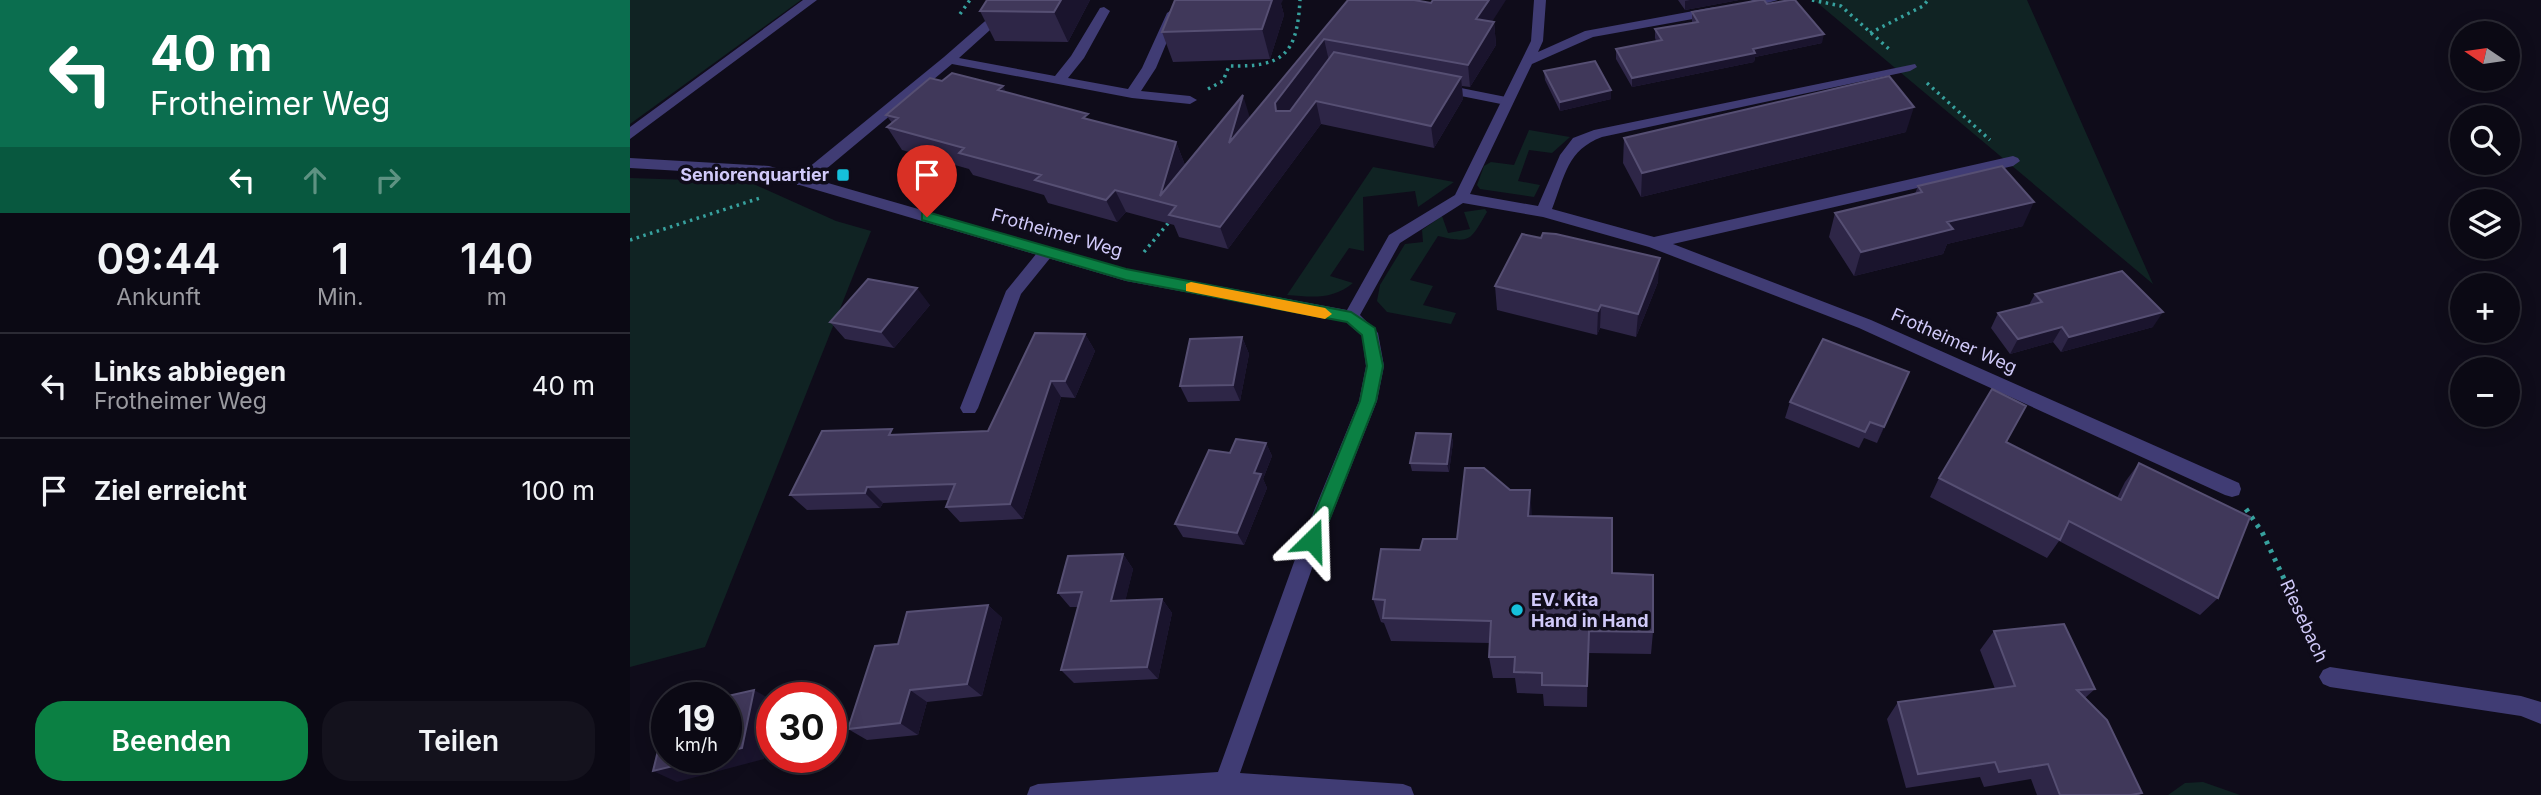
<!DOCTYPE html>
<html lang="de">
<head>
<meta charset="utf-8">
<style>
	body { margin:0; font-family:Inter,sans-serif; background:#14121d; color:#f1f3f6; height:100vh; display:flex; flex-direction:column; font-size:26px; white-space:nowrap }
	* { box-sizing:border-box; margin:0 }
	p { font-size:23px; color:#9a9aa0 }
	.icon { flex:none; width:38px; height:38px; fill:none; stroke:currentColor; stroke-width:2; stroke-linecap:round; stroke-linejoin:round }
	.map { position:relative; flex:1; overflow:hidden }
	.details { display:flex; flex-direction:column; background:#0b0914; width:630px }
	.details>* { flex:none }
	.guide { background:#0b6e4f; color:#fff; overflow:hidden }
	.needle { width:46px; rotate:283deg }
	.fabs { position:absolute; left:1820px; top:21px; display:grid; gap:14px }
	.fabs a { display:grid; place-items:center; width:70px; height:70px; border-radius:50%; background:#0b0914; box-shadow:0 4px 18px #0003,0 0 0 2px #2b2a34; font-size:35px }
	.speed { position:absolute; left:21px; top:682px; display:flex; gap:14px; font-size:35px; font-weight:700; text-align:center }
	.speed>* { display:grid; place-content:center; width:91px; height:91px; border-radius:50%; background:#0b0914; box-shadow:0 4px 18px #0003,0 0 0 2px #2b2a34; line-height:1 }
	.speed small { font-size:18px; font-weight:400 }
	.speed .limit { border:10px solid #d22; background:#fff; color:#111 }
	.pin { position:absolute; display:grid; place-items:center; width:60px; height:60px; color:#fff; margin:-72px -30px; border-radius:50% 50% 50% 0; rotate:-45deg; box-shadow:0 0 7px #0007 }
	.pin .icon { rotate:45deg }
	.me { position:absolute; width:77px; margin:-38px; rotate:22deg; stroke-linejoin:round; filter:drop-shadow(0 0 5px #0008) }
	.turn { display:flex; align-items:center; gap:24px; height:147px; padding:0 35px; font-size:32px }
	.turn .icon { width:91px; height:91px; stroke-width:2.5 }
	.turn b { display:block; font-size:49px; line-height:60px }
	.lanes { display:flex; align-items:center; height:66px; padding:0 35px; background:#0003; justify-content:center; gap:35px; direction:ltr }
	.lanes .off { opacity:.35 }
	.eta { display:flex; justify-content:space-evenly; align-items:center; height:119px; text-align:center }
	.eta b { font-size:42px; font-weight:600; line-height:49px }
	.primary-button { display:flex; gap:14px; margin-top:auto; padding:14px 35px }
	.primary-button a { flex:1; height:80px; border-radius:28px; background:#0b8043; color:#fff; font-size:28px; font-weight:600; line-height:80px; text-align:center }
	.primary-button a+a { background:#14121d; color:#f1f3f6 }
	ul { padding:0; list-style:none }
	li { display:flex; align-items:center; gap:21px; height:105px; padding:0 35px; border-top:2px solid #2b2a34 }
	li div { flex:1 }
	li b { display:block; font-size:26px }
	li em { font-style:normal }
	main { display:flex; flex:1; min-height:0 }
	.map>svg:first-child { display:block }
	.green { fill:#102323 }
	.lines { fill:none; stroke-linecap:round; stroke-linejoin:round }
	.path-far1 { stroke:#37a19e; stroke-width:3.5; stroke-dasharray:2.5 4.5; stroke-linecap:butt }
	.path { stroke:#37a19e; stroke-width:5; stroke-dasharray:3.5 6; stroke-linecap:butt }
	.service { fill:#403c74; fill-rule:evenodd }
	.minor { fill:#403c74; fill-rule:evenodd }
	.wall { fill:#2e2647 }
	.shaded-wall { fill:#1a142d }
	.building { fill:#40385a; stroke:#564f73; stroke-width:2 }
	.route { fill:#0b8043; stroke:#07532c; stroke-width:2 }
	.slow { fill:#f59e0b }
	.poi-dot { fill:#15c0db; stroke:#0f0c1a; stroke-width:2.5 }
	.labels { text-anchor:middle; stroke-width:7; stroke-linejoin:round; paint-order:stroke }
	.poi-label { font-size:18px; font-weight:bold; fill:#d1cafa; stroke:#0f0c1a; text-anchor:end }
	.street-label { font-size:18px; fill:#d1cafa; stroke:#0f0c1a }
</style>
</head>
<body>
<main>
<section class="details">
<div class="guide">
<div class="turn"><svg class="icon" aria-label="left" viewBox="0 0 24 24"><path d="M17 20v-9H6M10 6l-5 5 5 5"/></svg><div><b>40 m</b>Frotheimer Weg</div></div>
<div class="lanes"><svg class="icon" aria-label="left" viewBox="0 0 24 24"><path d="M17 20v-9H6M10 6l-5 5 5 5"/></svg><svg class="icon off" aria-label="ahead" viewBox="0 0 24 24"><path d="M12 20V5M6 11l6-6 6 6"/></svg><svg class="icon off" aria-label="right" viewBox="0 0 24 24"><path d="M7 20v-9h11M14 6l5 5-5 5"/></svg></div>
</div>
<div class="eta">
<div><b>09:44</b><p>Ankunft</p></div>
<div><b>1</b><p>Min.</p></div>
<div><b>140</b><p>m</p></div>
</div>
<ul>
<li><svg class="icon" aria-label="left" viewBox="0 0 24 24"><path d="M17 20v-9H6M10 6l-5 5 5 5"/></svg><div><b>Links abbiegen</b><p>Frotheimer Weg</p></div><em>40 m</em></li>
<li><svg class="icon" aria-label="arrive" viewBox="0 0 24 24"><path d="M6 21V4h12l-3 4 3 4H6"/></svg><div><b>Ziel erreicht</b></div><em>100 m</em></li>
</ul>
<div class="primary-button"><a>Beenden</a><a>Teilen</a></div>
</section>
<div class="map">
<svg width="1911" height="795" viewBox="0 0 1911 795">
	<rect width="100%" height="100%" fill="#0f0c1a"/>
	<!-- green -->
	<path class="green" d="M0,0H171L0,124Z
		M1184,0H1397L1523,284Z
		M899,130L940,137L922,153L899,150L888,181L910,185L904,197L850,189L847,185L854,166L861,162L884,165Z
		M743,167L824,182L788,207L785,191L733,197L734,251L719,248L700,276L723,283C702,300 683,297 657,295Z
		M0,178L119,182L206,221L241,231L75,647L0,667Z
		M855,209L857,212C840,240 842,244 808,236L780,280L803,286L793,305L826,313L821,324L757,312L747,301L750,285L775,244L793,242L792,230L812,216L818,233L840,229L834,212Z
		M1573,782L1610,795H1538L1555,783Z"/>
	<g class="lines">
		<!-- path-far1 -->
		<path class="path-far1" d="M1182,0L1211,6L1259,49
			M330,14L340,0
			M1240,33L1293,6L1298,0
			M1297,83L1360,140
			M578,89L593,81L599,66C652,67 667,56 670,0
			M0,240L133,197
			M514,252L540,221"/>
		<!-- path -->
		<path class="path" d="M1616,509L1632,532L1688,651"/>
		<!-- service -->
		<path class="service" d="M374,0H386L370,21L329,58L425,76L441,56L470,8L474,7L480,11L454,58L438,78L498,89L512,68L537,13L543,9L549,13L526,68L511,91L560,96L567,100L560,104L502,98L322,64L177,185H167V177L314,57L362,15Z
			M811,84L876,97L883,101L876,105L806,91V85Z
			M417,246L425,252L391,294L348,408L345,413H333L330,408L376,291L411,248Z"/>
		<!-- minor -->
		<path class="minor" d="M173,0H187L0,139V127Z
			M904,0H916L913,41L908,52L955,31L1085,7L1091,11L1085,15L963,37L902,64L840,194L908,206L930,155L943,138L964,130L1285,64L1287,67L1280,71L972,137C937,150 935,176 922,209L1024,237L1383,156L1388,158L1390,161L1383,166L1043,244L1241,320L1609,483L1611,489L1609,495L1602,497L1595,495L1229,328L1019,247L913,217L833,203L770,243L730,315L748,333L754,366L747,401L692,540L610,773L773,784L781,787L784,795H397L400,787L408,784L588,772L672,540L729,401L736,366L732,336L716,322L496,281L139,176L0,168V158L139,166L496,269L717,310L759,235L825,195L901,41Z
			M1123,0H1148L1112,10L1106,6Z
			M1700,667L1891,696L1911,702V724L1891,716L1700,687L1693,684L1689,677L1693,670Z"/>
	</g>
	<!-- wall -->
	<path class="wall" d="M357,0H460L438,42L365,41L350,11Z
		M718,0L864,22L866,45L840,87L832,86L833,99L804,148L691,124L598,249L549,237L544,225L496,212L487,222L418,203L414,195L343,175L339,169L272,150L257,127L262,123L256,115L312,81L376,92L461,120L546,142L555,165L620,118Z
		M1048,0H1109L1055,10Z
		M651,4L654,15L640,59L543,62L532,32Z
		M1137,4L1192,43L1125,57L1124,62L1002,87L986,59V49L1026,41L1025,38V29L1062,23V12Z
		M914,71L981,99L930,111L915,80Z
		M1276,132L1011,197L993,163L994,138Z
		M1288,186L1393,226L1317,244L1313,254L1224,276L1199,237L1205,213L1285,194Z
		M1028,282L1006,337L970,328L967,335L867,310L865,286Z
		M1405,294L1523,327L1431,352L1423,342L1380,354L1361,328L1368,313L1399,305Z
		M300,305L264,348L215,339L200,322Z
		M455,334L465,351L445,398L431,397L393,519L330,522L316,507L319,500L253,503L250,508L177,510L160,495L267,435L358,431Z
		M612,337L619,354L610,401L558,402L550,386Z
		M1279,372L1247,443L1234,438L1229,448L1155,418L1160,402Z
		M821,434L823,442L819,472L782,471L780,463Z
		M1376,442L1487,498L1495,482L1509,463L1588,598L1570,615L1429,541L1417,558L1300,497L1309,478Z
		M636,443L642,456L633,479L637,488L614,545L553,537L545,524L600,453Z
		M902,517L982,573L1023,632L1021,654L958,653L957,707L914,706L913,694L887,693L885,678H863L859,657L860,643L761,641L754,623L751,622L743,599L790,550Z
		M493,554L503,569L495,601L532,599L542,613L528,679L444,683L431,670L448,607H440L428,593Z
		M358,605L372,618L352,696L297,702L288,735L237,740L218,729L268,644Z
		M1364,631L1465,689L1455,698L1512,793L1509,795H1407L1401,779L1354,787L1350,777L1276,788L1257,719L1268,702L1365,689L1350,650Z"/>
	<!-- shaded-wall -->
	<path class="shaded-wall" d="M431,0H460L438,42L424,12Z
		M642,0H653L651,4L654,15L640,59L632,29Z
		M859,0H876L849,42L846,19Z
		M1060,0H1109L1055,10V1Z
		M864,22L866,45L840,87L838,65Z
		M1194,34L1192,43L1125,57L1124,62L1002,87V78L1123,49Z
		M694,39L699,61L651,126L646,111L645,103Z
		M831,77L833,99L804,148L801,126Z
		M373,86L385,109L368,90Z
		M981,90V99L930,111V102Z
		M613,95L620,118L599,143Z
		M686,101L691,124L598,249L590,227Z
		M1284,107L1276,132L1011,197L1012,173Z
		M546,142L555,165L530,196Z
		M485,190L496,212L487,222L476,200Z
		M1404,202L1393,226L1317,244L1313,254L1224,276L1231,252L1317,222Z
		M1030,258L1028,282L1006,337L1008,314Z
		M287,288L300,305L264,348L251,332Z
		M971,305L970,328L967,335L968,311Z
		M1533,312L1523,327L1431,352L1439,337Z
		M1432,327L1423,342L1380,354L1388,339Z
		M455,334L465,351L445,398L435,381Z
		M612,337L619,354L610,401L603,385Z
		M1279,372L1272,389L1247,443L1254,427Z
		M421,381L431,397L393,519L380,504Z
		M821,434L823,442L819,472L817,464Z
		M636,443L642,456L633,479L637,488L614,545L607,533L624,473Z
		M237,487L253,503L250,508L235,493Z
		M900,490L902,516H898Z
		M493,554L503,569L492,615L481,601Z
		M532,599L542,613L528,679L517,667Z
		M358,605L372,618L352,696L337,684Z
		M124,690L142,700V718L134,759L47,782L23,771L76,758H96V752Z
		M280,690L297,702L288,735L270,723Z"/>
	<!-- building -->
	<path class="building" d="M357,0H431L424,12L350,11Z
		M545,0H642L632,29L532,32Z
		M718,0H784L801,3L803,0H859L846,19L864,22L838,65L694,39L645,103L646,111H660L704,52L831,77L801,126L686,101L590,227L539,215L546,206L485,190L476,200L405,180L411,175L329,153L334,148L257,127L268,118L256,115L300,78L312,81L322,73L373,86L368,90L458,114L453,118L546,142L530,196L613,95L599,143Z
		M1130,0H1134L1137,4L1160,0H1165L1194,34L1123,49L1125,53L1002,78L986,49L1032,40L1025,29L1068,22L1062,12Z
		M965,61L981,90L930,102L914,71Z
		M1259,76L1284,107L1012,173L994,138Z
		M1372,166L1404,202L1317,222L1323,229L1231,252L1205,213L1292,192L1288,186Z
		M913,233L926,234L1030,258L1008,314L971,305L968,311L865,286L892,234L911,238Z
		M1492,271L1533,312L1439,337L1432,327L1388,339L1368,313L1412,302L1405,294Z
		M238,279L287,288L251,332L200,322Z
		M405,333L455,334L435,381H421L380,504L316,507L325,484L237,487L235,493L160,495L192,431L262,429L259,435L358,431Z
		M612,337L603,385L550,386L560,339Z
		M1193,339L1279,372L1254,427L1240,422L1235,432L1160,402Z
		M1362,389L1396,406L1376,442L1491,500L1509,463L1620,517L1588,598L1439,521L1430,540L1309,478Z
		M786,433L821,434L817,464L780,463Z
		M606,439L636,443L624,473L631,474L607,533L545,524L579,450L600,453Z
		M835,468H854L880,490H900L898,516L982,518V573L1023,575V632L959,631L957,686L912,685V673L884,672L885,657H859L861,621L753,618L755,600L743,599L751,549L790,550L793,539H827Z
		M493,554L481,601L532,599L517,667L431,670L452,592L428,593L438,556Z
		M358,605L337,684L280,690L270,723L218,729L245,646L268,644L277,612Z
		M1434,624L1465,689L1447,690L1477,720L1512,793L1501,795H1430L1418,764L1369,772L1365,762L1288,774L1268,702L1385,686L1364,631Z
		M124,690L112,748L96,752V698H89Z
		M37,714V758H76L23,771Z"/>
	<!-- route -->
	<path class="route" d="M297,212L496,269L721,312L745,328L753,366L746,401L689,546L682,548L674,540L730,401L737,366L732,335L717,322L496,280L292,220V213Z"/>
	<!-- slow -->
	<path class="slow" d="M561,282L695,308L702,314L695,319L556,291V284Z"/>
	<!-- markers -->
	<g class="poi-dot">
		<rect x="206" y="168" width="14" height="14" rx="3.5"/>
		<circle cx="887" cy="610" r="7"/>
	</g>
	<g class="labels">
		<!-- poi labels -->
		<g class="poi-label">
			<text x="199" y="181">Seniorenquartier</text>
			<text x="901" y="606" text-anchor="start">EV. Kita<tspan x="901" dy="21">Hand in Hand</tspan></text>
		</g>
		<!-- street labels -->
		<g class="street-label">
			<text transform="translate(427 233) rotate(16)" y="6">Frotheimer Weg</text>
			<text transform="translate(1324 341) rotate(24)" y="6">Frotheimer Weg</text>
			<text transform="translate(1674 621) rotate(65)" y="6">Riesebach</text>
		</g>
	</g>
</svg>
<div class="fabs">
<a><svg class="needle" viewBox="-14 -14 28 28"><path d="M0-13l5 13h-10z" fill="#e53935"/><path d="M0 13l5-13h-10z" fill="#9a9aa0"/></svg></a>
<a><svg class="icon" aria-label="search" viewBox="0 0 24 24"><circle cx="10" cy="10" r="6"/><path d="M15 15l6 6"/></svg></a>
<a><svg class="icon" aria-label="layers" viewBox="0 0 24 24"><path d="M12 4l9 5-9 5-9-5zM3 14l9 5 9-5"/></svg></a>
<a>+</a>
<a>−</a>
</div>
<div class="speed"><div>19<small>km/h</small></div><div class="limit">30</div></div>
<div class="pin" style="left:297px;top:217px;background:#d93025"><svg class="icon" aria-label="arrive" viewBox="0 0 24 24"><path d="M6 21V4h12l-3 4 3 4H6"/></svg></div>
<svg class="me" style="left:682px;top:540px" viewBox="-20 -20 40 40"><path d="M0-17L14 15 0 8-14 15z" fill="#0b8043" stroke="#fff" stroke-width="4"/></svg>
</div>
</main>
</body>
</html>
